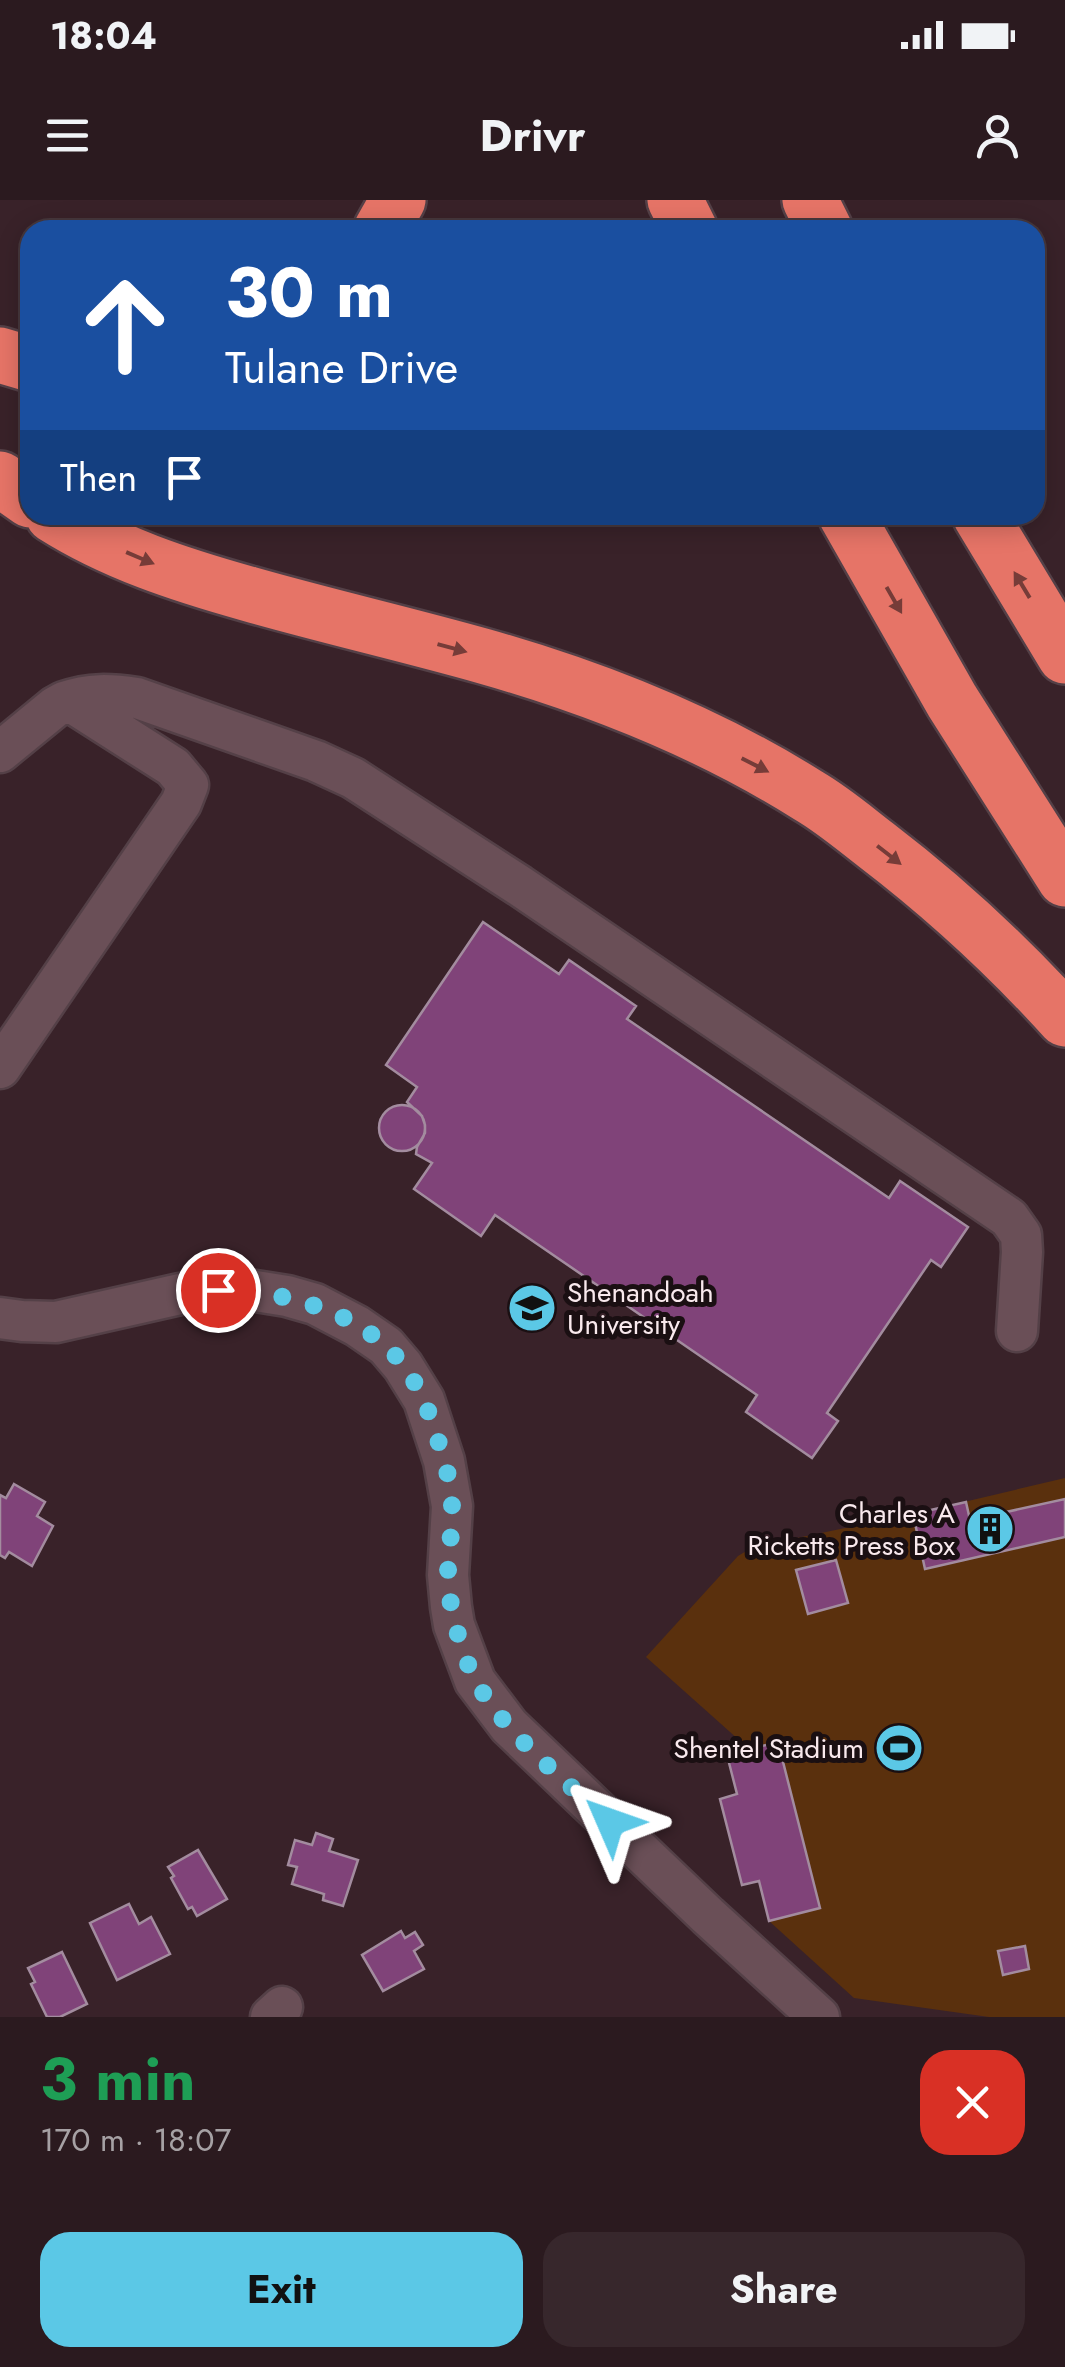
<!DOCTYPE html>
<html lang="en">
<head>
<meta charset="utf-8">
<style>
	body { margin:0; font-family:Jost,sans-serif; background:#37272c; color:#f1f3f6; height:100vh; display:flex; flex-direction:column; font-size:38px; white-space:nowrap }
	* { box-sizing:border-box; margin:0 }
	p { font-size:32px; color:#a6a1a4 }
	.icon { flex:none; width:55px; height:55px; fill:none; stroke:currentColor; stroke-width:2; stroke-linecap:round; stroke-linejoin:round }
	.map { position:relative; height:1817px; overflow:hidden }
	.details { display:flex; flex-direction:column; background:#2b1a1f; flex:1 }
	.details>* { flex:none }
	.top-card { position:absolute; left:20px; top:20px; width:1025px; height:305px; border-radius:30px; box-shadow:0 5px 25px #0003,0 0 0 2px #47383d; background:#1a4fa0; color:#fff; overflow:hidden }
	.pin { position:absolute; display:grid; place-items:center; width:85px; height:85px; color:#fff; margin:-42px; border:5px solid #fff; border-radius:50%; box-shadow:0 2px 10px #0007 }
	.me { position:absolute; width:110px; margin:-55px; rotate:313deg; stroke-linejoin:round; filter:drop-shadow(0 0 8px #0008) }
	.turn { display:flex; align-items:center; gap:35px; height:210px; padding:0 40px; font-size:45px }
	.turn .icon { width:130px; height:130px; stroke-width:2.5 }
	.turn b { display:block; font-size:70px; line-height:85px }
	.then { display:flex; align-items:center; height:95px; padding:0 40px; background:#0003; gap:20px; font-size:38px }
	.round { display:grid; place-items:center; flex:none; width:105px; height:105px; border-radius:30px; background:#37272c }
	.head { display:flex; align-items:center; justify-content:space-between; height:170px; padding:0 40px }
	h1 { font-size:60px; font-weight:700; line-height:75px; color:#1e9e55 }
	.primary-button { display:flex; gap:20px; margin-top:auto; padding:20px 40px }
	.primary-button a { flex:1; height:115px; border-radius:30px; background:#5bc8e6; color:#111; font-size:40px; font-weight:700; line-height:115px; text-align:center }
	.primary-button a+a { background:#37272c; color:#f1f3f6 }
	.status { display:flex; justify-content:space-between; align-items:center; height:70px; padding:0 50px; background:#2b1a1f; direction:ltr }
	.status svg { height:28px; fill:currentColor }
	header { display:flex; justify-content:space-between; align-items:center; height:130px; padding:0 40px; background:#2b1a1f; font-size:45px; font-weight:700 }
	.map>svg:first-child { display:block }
	.green { fill:#5a300d }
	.building { fill:#804379; stroke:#a38c9f; stroke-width:2.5 }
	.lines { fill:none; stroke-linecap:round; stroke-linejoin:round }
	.minor-casing { stroke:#544047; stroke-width:45 }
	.highway-casing { stroke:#544047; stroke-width:60 }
	.minor { stroke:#6a4f57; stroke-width:40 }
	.highway { stroke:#e67467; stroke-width:55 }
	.oneway { fill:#763c38 }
	.route { stroke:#5bc8e6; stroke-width:18; stroke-dasharray:0 32.4 }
	.labels { text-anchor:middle; stroke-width:10; stroke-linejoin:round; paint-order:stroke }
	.poi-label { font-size:28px; fill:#f9e9ed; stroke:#1a0f12; text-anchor:end }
</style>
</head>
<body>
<div class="status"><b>18:04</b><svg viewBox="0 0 49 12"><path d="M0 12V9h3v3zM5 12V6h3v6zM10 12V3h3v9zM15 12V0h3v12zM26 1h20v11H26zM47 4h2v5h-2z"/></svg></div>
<header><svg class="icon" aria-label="menu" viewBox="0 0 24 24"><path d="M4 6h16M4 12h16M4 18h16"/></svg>Drivr<svg class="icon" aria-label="person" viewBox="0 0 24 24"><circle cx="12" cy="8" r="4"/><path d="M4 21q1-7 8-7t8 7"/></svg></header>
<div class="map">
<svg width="1065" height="1817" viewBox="0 0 1065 1817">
	<rect width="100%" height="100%" fill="#392229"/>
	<!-- green -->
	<path class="green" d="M1065,1278V1817H989L854,1798L769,1721L759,1681L742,1685L720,1599L737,1594L727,1555L739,1540L646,1457L738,1356L753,1347L913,1314Z"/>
	<!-- building -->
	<path class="building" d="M483,722L559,774L569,760L636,806L627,819L889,998L900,981L968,1027L941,1067L931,1060L827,1213L838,1221L812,1258L746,1212L757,1195L495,1015L481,1036L414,989L432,963L416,954L417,947L425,933V925L422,916L407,902L417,887L386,865Z
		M379 928a23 23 0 1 1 46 0a23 23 0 1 1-46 0Z
		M14,1284L45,1302L37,1316L53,1326L32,1366L9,1352L5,1358L0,1355V1295L6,1298Z
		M1065,1299V1337L925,1369L913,1314L966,1302L970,1320Z
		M836,1360L848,1403L808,1414L796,1370Z
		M778,1542L820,1708L769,1721L759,1681L742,1685L720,1599L737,1594L727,1555Z
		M316,1633L333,1639L329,1651L358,1660L343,1706L323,1700L324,1694L292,1684L297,1667L288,1665L295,1640L312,1645Z
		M198,1650L227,1699L197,1716L192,1707L188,1709L171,1678L174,1676L168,1667Z
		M129,1704L139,1724L151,1717L170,1754L117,1780L90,1723Z
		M401,1731L405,1738L415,1732L423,1745L414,1751L424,1769L383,1791L362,1755Z
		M1025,1746L1029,1769L1003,1775L998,1751Z
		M62,1752L87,1804L60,1817H47L31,1784L35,1782L28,1768Z"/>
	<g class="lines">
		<!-- minor casing -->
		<g class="minor-casing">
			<path id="minor" d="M64,502C90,493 110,494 137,498L316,561L353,578L520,686L1009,1018L1021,1035L1022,1052L1017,1131
				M0,552L55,507L64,502H71L173,567L188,585L181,603L0,868
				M0,1118L22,1121L56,1122L180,1094L243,1089L287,1096L315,1104L357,1126L386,1146L403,1166L424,1200L444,1261L452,1306L448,1375L451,1407L454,1425L475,1481L509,1526L708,1716L819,1817
				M271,1817L282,1807"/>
		</g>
		<!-- highway casing -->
		<g class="highway-casing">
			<path id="highway" d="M675,0L690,30
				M810,0L825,30
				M381,30L398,0
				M0,155L30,164
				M0,279L30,300
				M53,315C113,353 181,375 249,394C326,416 405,434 483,456C596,488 709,533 809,596C833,610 854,628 876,645C944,697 1007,755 1065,819
				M846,315L952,501L1065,679
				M980,315L1065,456"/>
		</g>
		<!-- minor -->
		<use href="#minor" class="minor"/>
		<!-- highway -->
		<use href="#highway" class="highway"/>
	</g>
	<!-- one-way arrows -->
	<defs><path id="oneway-solid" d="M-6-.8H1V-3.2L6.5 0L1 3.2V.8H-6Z" transform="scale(2.5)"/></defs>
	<g class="oneway">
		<use href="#oneway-solid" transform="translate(140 358) rotate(23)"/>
		<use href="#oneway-solid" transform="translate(1022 385) rotate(-121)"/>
		<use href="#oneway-solid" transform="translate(894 400) rotate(60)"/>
		<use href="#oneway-solid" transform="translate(452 448) rotate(15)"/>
		<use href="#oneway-solid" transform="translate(755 565) rotate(27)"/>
		<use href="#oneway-solid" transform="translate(889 655) rotate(38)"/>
	</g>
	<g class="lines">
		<!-- route -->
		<path class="route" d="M218,1090C275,1090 344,1107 387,1147C415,1173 430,1211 440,1247C446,1266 452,1287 452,1307C453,1329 448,1352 448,1375C449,1406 457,1435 468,1464C491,1523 563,1578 610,1622"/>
	</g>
	<!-- icons -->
	<defs>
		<g id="university-disc" transform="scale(2.5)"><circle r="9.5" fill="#5bc8e6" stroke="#1a0f12"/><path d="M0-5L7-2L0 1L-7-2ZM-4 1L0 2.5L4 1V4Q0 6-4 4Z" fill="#111"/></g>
		<g id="building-disc" transform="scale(2.5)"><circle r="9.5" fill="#5bc8e6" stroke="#1a0f12"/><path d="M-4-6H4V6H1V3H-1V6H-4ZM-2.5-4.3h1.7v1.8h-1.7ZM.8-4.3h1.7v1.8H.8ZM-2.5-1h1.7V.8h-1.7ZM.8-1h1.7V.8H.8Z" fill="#111"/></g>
		<g id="stadium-disc" transform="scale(2.5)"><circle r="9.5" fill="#5bc8e6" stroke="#1a0f12"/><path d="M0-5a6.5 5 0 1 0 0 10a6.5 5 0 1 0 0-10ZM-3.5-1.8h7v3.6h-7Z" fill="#111"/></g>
	</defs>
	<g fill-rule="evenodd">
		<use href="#university-disc" x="532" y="1108"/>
		<use href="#building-disc" x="990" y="1329"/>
		<use href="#stadium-disc" x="899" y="1548"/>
	</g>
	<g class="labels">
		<!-- poi labels -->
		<g class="poi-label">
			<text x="567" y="1102" text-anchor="start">Shenandoah<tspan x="567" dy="32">University</tspan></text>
			<text x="955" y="1323">Charles A<tspan x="955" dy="32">Ricketts Press Box</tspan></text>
			<text x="864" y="1558">Shentel Stadium</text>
		</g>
	</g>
</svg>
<div class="pin" style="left:218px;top:1090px;background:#d93025"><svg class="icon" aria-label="arrive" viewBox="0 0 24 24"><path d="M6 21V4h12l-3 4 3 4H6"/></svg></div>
<svg class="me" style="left:610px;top:1622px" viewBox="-20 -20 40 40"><path d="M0-17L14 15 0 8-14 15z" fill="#5bc8e6" stroke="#fff" stroke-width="4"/></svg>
<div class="top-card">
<div class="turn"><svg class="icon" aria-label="ahead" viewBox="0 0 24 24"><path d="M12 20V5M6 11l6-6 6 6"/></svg><div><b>30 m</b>Tulane Drive</div></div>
<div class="then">Then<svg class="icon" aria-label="arrive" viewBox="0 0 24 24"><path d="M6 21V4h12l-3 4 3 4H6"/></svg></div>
</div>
</div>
<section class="details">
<div class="head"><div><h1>3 min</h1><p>170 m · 18:07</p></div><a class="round" style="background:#d93025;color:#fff"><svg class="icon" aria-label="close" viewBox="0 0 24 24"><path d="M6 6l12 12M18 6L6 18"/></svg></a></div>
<div class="primary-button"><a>Exit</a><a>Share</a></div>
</section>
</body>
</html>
